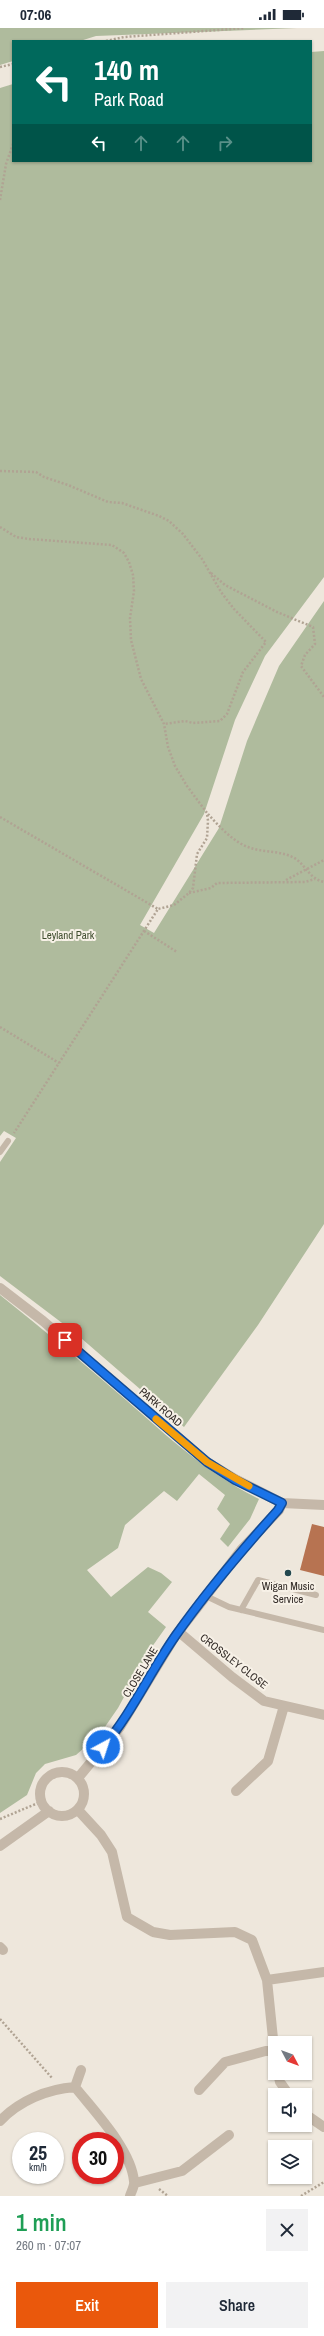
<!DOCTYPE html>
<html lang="en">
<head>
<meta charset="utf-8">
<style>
	body { margin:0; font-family:"Archivo Narrow",sans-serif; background:#f2f2f3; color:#1f2937; height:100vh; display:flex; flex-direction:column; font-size:15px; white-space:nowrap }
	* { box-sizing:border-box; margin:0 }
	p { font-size:13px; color:#747a83 }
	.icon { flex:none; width:22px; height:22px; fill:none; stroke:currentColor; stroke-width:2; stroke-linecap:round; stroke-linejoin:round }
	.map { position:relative; height:2168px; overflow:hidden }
	.details { display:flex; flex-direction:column; background:#fff; flex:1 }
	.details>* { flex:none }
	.banner { position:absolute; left:12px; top:12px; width:300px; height:122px; border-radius:0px; box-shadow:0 1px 3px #0004; background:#00695c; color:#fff; overflow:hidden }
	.needle { width:26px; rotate:131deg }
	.controls { position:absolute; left:268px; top:2008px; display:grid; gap:8px }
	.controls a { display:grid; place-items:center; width:44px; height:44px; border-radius:0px; background:#fff; box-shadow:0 1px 3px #0004; font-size:20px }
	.speed { position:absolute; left:12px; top:2104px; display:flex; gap:8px; font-size:20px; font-weight:700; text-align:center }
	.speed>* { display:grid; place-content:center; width:52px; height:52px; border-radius:50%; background:#fff; box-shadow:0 1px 3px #0004; line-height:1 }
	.speed small { font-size:10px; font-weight:400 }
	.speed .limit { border:6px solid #d22; background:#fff; color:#111 }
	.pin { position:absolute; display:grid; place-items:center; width:34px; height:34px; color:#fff; margin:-17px; border-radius:8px; box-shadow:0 2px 6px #0006 }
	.me { position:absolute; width:44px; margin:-22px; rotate:40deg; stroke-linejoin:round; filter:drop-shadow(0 0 3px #0008) }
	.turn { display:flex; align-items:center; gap:14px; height:84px; padding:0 16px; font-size:18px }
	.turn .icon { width:52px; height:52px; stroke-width:2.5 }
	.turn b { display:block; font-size:28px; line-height:34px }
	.lanes { display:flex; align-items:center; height:38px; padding:0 16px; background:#0003; justify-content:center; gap:20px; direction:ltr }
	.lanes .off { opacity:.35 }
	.round { display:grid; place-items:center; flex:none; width:42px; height:42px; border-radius:0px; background:#f2f2f3 }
	.head { display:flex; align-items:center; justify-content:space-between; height:68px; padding:0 16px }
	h1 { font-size:24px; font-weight:600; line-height:30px; color:#1e9e55 }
	.cta { display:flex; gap:8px; margin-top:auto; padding:8px 16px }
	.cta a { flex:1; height:46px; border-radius:0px; background:#ea580c; color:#fff; font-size:16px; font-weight:600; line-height:46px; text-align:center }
	.cta a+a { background:#f2f2f3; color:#1f2937 }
	.status { display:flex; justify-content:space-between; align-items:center; height:28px; padding:0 20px; background:#fff; direction:ltr }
	.status svg { height:11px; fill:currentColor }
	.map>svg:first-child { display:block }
	.green { fill:#afbb9d }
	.building { fill:#b77351 }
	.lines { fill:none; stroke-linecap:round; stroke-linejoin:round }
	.path { stroke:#b0a393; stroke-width:2.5; stroke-dasharray:2 2; stroke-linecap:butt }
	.lane { stroke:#c5b8a9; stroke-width:6 }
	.street { stroke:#c5b8a9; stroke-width:10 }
	.route-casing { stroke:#114b97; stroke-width:10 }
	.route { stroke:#1a73e8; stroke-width:7 }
	.slow { stroke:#f59e0b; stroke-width:7 }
	.poi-dot { fill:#23484f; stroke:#f7f1e7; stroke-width:1.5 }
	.labels { text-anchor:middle; stroke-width:4; stroke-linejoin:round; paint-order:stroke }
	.park-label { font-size:11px; fill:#404e2f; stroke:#f7f1e7 }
	.street-label { font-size:11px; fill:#332c28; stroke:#f7f1e7 }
	.poi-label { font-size:11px; fill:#332c28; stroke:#f7f1e7 }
</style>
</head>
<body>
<div class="status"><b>07:06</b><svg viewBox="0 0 49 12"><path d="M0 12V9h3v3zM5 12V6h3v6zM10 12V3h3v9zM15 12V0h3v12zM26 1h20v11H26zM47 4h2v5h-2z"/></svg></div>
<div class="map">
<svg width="324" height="2168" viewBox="0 0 324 2168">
	<rect width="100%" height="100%" fill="#eee7dc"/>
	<!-- green -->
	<path class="green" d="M0,0H297L96,8L80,13H13V33L0,37Z
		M324,23V549L265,628L235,692L204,786L140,897L154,905L219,800L247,713L279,638L324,573V1196L258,1297L184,1399L74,1304L0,1248V1134L16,1110L4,1103L0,1108V60L13,56V133H311V24Z
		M0,1267C43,1301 84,1336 126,1372C169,1410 207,1445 259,1471L250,1491L228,1519L220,1511L230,1496L217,1481L225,1467L199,1446L177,1473L164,1463L125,1497L118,1520L87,1542L111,1569L148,1539L161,1545L172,1554L148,1584L166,1599L149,1623L118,1680L100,1706L76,1727L45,1736L36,1745L27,1767L0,1785Z"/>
	<!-- building -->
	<path class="building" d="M312,1496L324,1499V1548L300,1542Z"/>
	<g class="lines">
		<!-- path -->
		<path class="path" d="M106,13L124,9L245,0
			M0,39L13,36
			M0,172L6,136L13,116
			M0,443L36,444L44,449L68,457L108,474L122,475L159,488L169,493L183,506L202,531L221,564L234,581L266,614L243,644L227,686L220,693L193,695L185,693L164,696
			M0,499L16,509L29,511L112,517L124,525L129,534L133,547L134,563L130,590L131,612L141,651L164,696L168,719L175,738L187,758L207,785L208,793L207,810L197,826L193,860L189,865L174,877L158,881
			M211,545L225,557L277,584L313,599L315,616L305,627L301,638L324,669
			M208,786C219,798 232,813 248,819C263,825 282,822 296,831C306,838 310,851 324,854
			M0,789L158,881L14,1105
			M286,852L324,832
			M189,865L211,860L217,855L305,854L315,851
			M144,903L177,924
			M0,999L59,1035
			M0,1791L38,1775
			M0,1991L52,2050
			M159,2161L168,2168
			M301,2168L324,2154"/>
		<!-- lane -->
		<path class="lane" d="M0,1124L8,1113
			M206,1568L229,1579L324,1602
			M241,1582L258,1552L316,1567"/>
		<!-- street -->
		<path class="street" d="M0,1260L43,1293L207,1434L235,1451L282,1475L324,1477
			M179,1604L232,1649L264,1673L324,1687
			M40 1766a22 22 0 1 1 44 0a22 22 0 1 1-44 0Z
			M78,1750L120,1699L176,1607L197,1580L241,1522L279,1482L282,1475
			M236,1763L268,1733L284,1678
			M78,1782L101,1807L112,1824L127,1889L153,1904L170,1907L235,1904L252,1912L267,1952L275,2030
			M0,1818L49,1783
			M0,1919L3,1922
			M267,1952L324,1944
			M278,2045L280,2054L289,2067
			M75,2059L81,2042
			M199,2062L225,2034L273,2021
			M305,2086L324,2099
			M0,2093C19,2073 47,2061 75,2059C94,2083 131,2121 134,2153C135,2158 131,2164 130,2168
			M135,2155L182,2143L229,2107"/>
	</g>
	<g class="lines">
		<!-- route casing -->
		<g class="route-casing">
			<path id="route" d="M65,1312L207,1434L235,1452L282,1475L278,1482C242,1522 207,1563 176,1607C150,1644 132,1685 103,1719"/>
		</g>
		<!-- route -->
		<use href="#route" class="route"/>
		<!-- slow -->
		<path class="slow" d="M156,1391L207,1434L249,1458"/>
	</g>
	<!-- markers -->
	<circle class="poi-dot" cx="288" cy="1545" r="4"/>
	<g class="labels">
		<!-- park labels -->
		<g class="park-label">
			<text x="68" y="911">Leyland Park</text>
		</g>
		<!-- street labels -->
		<g class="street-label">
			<text transform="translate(161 1379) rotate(41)" y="4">PARK ROAD</text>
			<text transform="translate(234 1633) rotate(38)" y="4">CROSSLEY CLOSE</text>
			<text transform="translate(140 1644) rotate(-59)" y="4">CLOSE LANE</text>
		</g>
		<!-- poi labels -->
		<g class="poi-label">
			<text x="288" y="1562">Wigan Music<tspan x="288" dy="13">Service</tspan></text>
		</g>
	</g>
</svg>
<div class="controls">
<a><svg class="needle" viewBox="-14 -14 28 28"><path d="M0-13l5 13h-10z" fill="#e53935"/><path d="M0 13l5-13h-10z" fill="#747a83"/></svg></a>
<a><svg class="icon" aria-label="sound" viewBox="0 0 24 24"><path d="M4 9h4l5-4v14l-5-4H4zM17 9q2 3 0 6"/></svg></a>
<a><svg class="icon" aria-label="layers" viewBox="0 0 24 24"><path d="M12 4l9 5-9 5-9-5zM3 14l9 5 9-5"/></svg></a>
</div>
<div class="speed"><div>25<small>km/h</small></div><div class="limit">30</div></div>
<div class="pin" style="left:65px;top:1312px;background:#d93025"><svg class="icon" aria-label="arrive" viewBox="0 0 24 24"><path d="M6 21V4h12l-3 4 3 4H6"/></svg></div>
<svg class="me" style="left:103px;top:1719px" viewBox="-20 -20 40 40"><circle r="17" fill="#1a73e8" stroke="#fff" stroke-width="3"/><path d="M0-11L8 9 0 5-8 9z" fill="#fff"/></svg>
<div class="banner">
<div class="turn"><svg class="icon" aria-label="left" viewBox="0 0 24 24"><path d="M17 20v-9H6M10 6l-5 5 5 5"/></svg><div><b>140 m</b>Park Road</div></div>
<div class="lanes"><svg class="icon" aria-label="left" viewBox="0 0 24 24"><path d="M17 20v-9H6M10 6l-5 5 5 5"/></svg><svg class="icon off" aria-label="ahead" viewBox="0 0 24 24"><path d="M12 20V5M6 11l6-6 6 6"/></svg><svg class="icon off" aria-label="ahead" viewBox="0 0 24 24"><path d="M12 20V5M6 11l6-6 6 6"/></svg><svg class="icon off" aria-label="right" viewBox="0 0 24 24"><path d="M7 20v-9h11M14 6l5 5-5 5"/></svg></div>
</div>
</div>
<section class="details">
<div class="head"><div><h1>1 min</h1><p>260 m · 07:07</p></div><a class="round"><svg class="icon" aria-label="close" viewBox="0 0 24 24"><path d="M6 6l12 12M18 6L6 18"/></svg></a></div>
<div class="cta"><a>Exit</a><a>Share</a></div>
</section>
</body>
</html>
